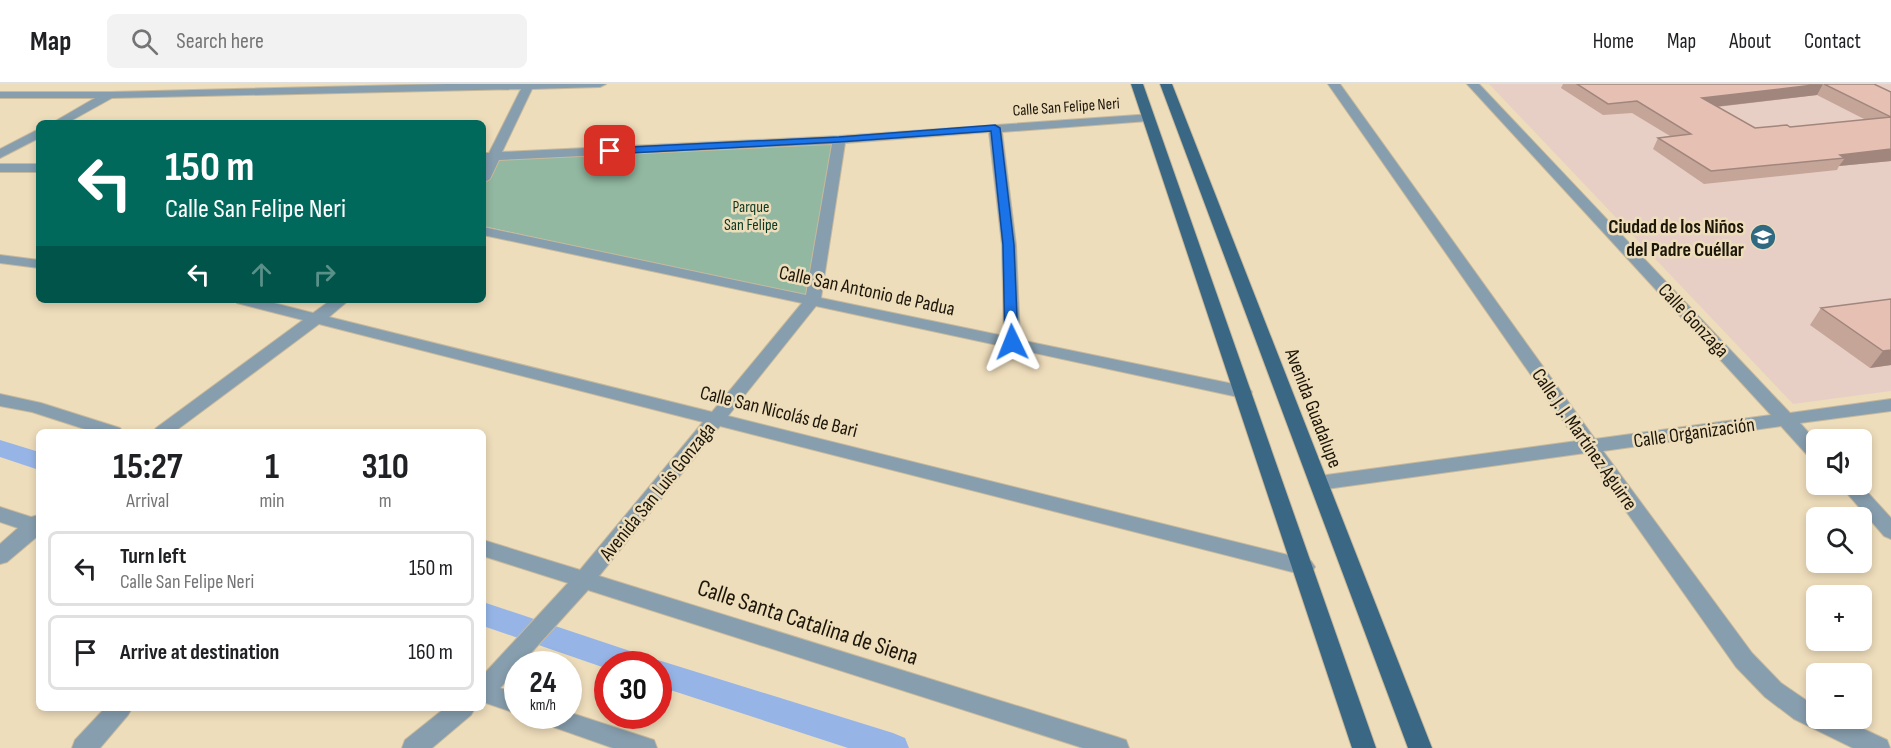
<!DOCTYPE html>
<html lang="en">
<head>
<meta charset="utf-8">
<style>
	body { margin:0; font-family:"Sofia Sans Condensed",sans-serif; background:#f2f2f2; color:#202124; height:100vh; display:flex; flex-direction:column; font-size:22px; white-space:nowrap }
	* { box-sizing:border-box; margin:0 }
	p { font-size:20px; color:#757577 }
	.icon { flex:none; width:33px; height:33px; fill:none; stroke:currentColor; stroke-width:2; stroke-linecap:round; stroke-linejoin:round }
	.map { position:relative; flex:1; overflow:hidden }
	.side { position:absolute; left:36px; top:345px; width:450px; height:282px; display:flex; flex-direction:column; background:#fff; border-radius:9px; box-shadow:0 3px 9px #0003 }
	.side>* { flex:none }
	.hud { position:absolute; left:36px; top:36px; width:450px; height:183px; border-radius:9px; box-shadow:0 3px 9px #0003; background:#00695c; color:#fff; overflow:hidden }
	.controls { position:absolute; left:1806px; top:345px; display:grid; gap:12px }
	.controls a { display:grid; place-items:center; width:66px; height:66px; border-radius:9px; background:#fff; box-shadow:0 3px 9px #0003; font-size:30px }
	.speed { position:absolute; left:504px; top:567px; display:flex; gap:12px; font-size:30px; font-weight:700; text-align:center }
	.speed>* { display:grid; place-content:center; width:78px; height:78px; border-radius:50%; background:#fff; box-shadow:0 3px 9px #0003; line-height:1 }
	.speed small { font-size:15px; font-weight:400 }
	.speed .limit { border:9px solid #d22; background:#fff; color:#111 }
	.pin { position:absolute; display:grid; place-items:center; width:51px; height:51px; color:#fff; margin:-26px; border-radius:12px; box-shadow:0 3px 9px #0006 }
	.me { position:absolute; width:66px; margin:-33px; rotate:358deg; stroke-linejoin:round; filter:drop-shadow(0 0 4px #0008) }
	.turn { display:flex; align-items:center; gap:21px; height:126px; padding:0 30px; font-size:27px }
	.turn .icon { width:78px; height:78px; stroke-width:2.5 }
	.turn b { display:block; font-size:42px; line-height:51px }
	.lanes { display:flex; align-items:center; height:57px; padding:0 30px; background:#0003; justify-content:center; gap:30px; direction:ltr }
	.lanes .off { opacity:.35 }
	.eta { display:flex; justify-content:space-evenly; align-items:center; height:102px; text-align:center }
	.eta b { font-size:36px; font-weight:700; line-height:42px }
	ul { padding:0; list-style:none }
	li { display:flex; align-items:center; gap:18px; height:75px; margin:0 12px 9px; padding:0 18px; border:3px solid #e0e0e0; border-radius:9px }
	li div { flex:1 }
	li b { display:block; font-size:22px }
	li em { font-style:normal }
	header { display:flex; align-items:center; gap:36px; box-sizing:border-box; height:84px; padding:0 30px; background:#fff; border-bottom:2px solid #e0e0e0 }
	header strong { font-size:28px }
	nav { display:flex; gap:33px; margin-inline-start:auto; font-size:21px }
	.search { width:420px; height:54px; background:#f2f2f2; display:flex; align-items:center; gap:15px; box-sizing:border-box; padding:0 21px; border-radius:9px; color:#757577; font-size:22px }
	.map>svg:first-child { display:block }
	.education { fill:#e7cfc5 }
	.green { fill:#92b8a1 }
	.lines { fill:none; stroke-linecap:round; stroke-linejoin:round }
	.canal { fill:#96b5e6; fill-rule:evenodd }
	.minor-casing { stroke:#c8b99b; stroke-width:2 }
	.major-casing { stroke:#c8b99b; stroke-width:2 }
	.minor { fill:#879eae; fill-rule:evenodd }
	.major { fill:#3a6884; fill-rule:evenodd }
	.wall { fill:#c6a599; fill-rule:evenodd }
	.shaded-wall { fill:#a1867d }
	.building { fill:#e6c0b2; stroke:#a1867d; stroke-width:1.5 }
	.route { fill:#1a73e8; stroke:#114b97; stroke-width:1.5 }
	.labels { text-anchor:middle; stroke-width:5; stroke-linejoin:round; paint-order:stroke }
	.far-street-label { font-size:16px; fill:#1d170a; stroke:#edb }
	.far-park-label { font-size:16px; fill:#093a24; stroke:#edb }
	.poi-label { font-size:20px; font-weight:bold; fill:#1d170a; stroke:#edb; text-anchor:end }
	.street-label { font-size:20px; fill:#1d170a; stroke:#edb }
	.near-street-label { font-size:24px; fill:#1d170a; stroke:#edb }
</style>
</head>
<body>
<header>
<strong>Map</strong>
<div class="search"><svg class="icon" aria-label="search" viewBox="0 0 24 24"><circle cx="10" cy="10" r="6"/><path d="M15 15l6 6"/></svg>Search here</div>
<nav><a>Home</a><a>Map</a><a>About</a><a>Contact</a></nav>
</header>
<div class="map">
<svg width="1891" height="664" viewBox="0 0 1891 664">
	<rect width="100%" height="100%" fill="#edb"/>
	<!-- education -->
	<path class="education" d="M1489,0H1891V307L1793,320Z"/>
	<!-- green -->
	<path class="green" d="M833,59L810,214L483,142V99L499,75Z"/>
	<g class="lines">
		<!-- canal -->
		<path class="canal" d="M0,356L39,368V386L0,373Z
			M483,518L642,571L646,580H608V585L483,542Z
			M658,576L893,649L905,654L909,664H848L658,602V580H647Z"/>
		<!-- minor casing -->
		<g class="minor-casing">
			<path id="minor" d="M447,0H606L600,3L532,5L502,68L839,52L1152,30V36L1148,37L1002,48L1016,161L1020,256L1243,302L1249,304L1252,308L1249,312L1243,314L816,222L728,332L1304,475L1311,477L1315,483L1311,489L1304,491L720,342L599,492L1117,653L1126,656L1129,664H1083L588,506L521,580H518V585L500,604L518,610V630L483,618V591L568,499L483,472V456L580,486L703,338L319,240L174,348H153L156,344L303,236L237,219L235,216H262L313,229L331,216H349L329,233L712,328L802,219L483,151V143L806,211L832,60L499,76L490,95L483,99V82L485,77H483V69H489L521,5L112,14L67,39H52L95,14H0V8H111ZM989,48L1002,161L1004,252L821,214L845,59Z
				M1328,0H1340L1595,355L1771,331L1467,0H1479L1790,329L1891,315V327L1800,339L1816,357V374L1809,373L1781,342L1603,367L1752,569L1781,599L1816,623V634H1840L1887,656L1890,664H1853L1794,635L1765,613L1736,583L1585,369L1319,406L1312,404L1309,399L1312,394L1319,392L1577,357Z
				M39,45V54L0,74V65Z
				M0,80H39V88H0Z
				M0,171L39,176V184L0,179Z
				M0,310L41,319L120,344L123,348H94L32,328L0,322Z
				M1839,400H1860L1891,434V455L1884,452Z
				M0,423L31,433L39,431V451L7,478L0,480V460L18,444L0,438Z
				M105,624H132L128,631L100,664H72L75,656Z
				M445,624H475L471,631L432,664H402L405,656Z
				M568,628L654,656L657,664H613L542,639L538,632H568Z"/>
		</g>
		<!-- major casing -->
		<g class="major-casing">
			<path id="major" d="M1131,0H1143L1376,664H1352Z
				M1160,0H1172L1432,664H1408Z"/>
		</g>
		<!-- minor -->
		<use href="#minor" class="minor"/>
		<!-- major -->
		<use href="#major" class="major"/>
	</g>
	<!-- wall -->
	<path class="wall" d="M1563,0H1874L1891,8V77L1839,82L1837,86L1704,100L1653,65L1658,54L1670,52L1632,29L1603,31L1561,4ZM1817,11L1866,36L1790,43L1755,44L1717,23Z
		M1891,215V281L1870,284L1810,241L1821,224Z"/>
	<!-- shaded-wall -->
	<path class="shaded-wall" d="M1823,0L1817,11L1696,25L1702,14Z
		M1891,65V77L1839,82L1845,74L1840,71Z
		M1891,266V281L1870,284L1883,267Z"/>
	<!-- building -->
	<path class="building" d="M1577,0H1822L1702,14L1755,44L1787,41L1790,43L1891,33V65L1840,71L1845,74L1711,87L1658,54L1691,50L1637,17L1608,20Z
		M1824,0H1874L1891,8V33Z
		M1891,215V266L1883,267L1821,224Z"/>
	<!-- route -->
	<path class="route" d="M995,41L1000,44L1014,161L1018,258L1012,262L1005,258L1003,161L991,47L839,58L610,70L605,67L610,64L839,53Z"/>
	<!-- icons -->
	<defs>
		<g id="school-disc" transform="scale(1.35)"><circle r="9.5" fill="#2f6982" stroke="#edb"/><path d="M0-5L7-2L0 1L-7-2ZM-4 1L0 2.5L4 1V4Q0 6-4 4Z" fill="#fff"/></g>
	</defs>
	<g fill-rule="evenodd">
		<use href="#school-disc" x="1763" y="153"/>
	</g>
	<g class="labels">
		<!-- far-street labels -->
		<g class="far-street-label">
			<text transform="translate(1066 22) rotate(-4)" y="6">Calle San Felipe Neri</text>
		</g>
		<!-- far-park labels -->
		<g class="far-park-label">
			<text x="751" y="128">Parque<tspan x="751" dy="18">San Felipe</tspan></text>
		</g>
		<!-- poi labels -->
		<g class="poi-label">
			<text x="1744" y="149">Ciudad de los Niños<tspan x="1744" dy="23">del Padre Cuéllar</tspan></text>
		</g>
		<!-- street labels -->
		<g class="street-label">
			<text transform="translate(867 206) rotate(12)" y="7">Calle San Antonio de Padua</text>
			<text transform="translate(1694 236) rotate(47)" y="7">Calle Gonzaga</text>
			<text transform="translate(1314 324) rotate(69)" y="7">Avenida Guadalupe</text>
			<text transform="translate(779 327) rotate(14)" y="7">Calle San Nicolás de Bari</text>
			<text transform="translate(1694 348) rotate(-8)" y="7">Calle Organización</text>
			<text transform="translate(1585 355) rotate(55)" y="7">Calle J. J. Martínez Aguirre</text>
			<text transform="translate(657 407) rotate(-51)" y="7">Avenida San Luis Gonzaga</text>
		</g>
		<!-- near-street labels -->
		<g class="near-street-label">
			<text transform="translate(808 538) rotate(18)" y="8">Calle Santa Catalina de Siena</text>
		</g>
	</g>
</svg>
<div class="controls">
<a><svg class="icon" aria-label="sound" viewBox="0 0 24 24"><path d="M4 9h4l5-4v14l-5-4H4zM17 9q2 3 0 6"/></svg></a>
<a><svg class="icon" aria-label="search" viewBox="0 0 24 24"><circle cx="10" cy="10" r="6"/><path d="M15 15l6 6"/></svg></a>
<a>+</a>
<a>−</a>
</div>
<div class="speed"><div>24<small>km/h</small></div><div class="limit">30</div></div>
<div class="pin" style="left:610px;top:67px;background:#d93025"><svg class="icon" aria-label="arrive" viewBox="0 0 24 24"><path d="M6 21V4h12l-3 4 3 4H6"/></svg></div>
<svg class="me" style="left:1012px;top:258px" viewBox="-20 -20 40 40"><path d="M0-17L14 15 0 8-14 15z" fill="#1a73e8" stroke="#fff" stroke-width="4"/></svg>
<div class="hud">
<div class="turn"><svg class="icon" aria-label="left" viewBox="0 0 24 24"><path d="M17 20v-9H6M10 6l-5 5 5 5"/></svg><div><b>150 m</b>Calle San Felipe Neri</div></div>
<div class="lanes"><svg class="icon" aria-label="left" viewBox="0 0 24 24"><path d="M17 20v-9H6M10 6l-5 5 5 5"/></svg><svg class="icon off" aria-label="ahead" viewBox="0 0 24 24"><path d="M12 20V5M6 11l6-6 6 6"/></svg><svg class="icon off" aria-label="right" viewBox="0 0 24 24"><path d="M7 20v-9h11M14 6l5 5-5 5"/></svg></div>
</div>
<section class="side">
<div class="eta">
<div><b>15:27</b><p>Arrival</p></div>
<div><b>1</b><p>min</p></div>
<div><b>310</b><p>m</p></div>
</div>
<ul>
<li><svg class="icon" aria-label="left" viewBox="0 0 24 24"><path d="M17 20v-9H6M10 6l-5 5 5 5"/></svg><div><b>Turn left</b><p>Calle San Felipe Neri</p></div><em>150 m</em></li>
<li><svg class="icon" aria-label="arrive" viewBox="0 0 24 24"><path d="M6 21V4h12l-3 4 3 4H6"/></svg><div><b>Arrive at destination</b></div><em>160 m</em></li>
</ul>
</section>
</div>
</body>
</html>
